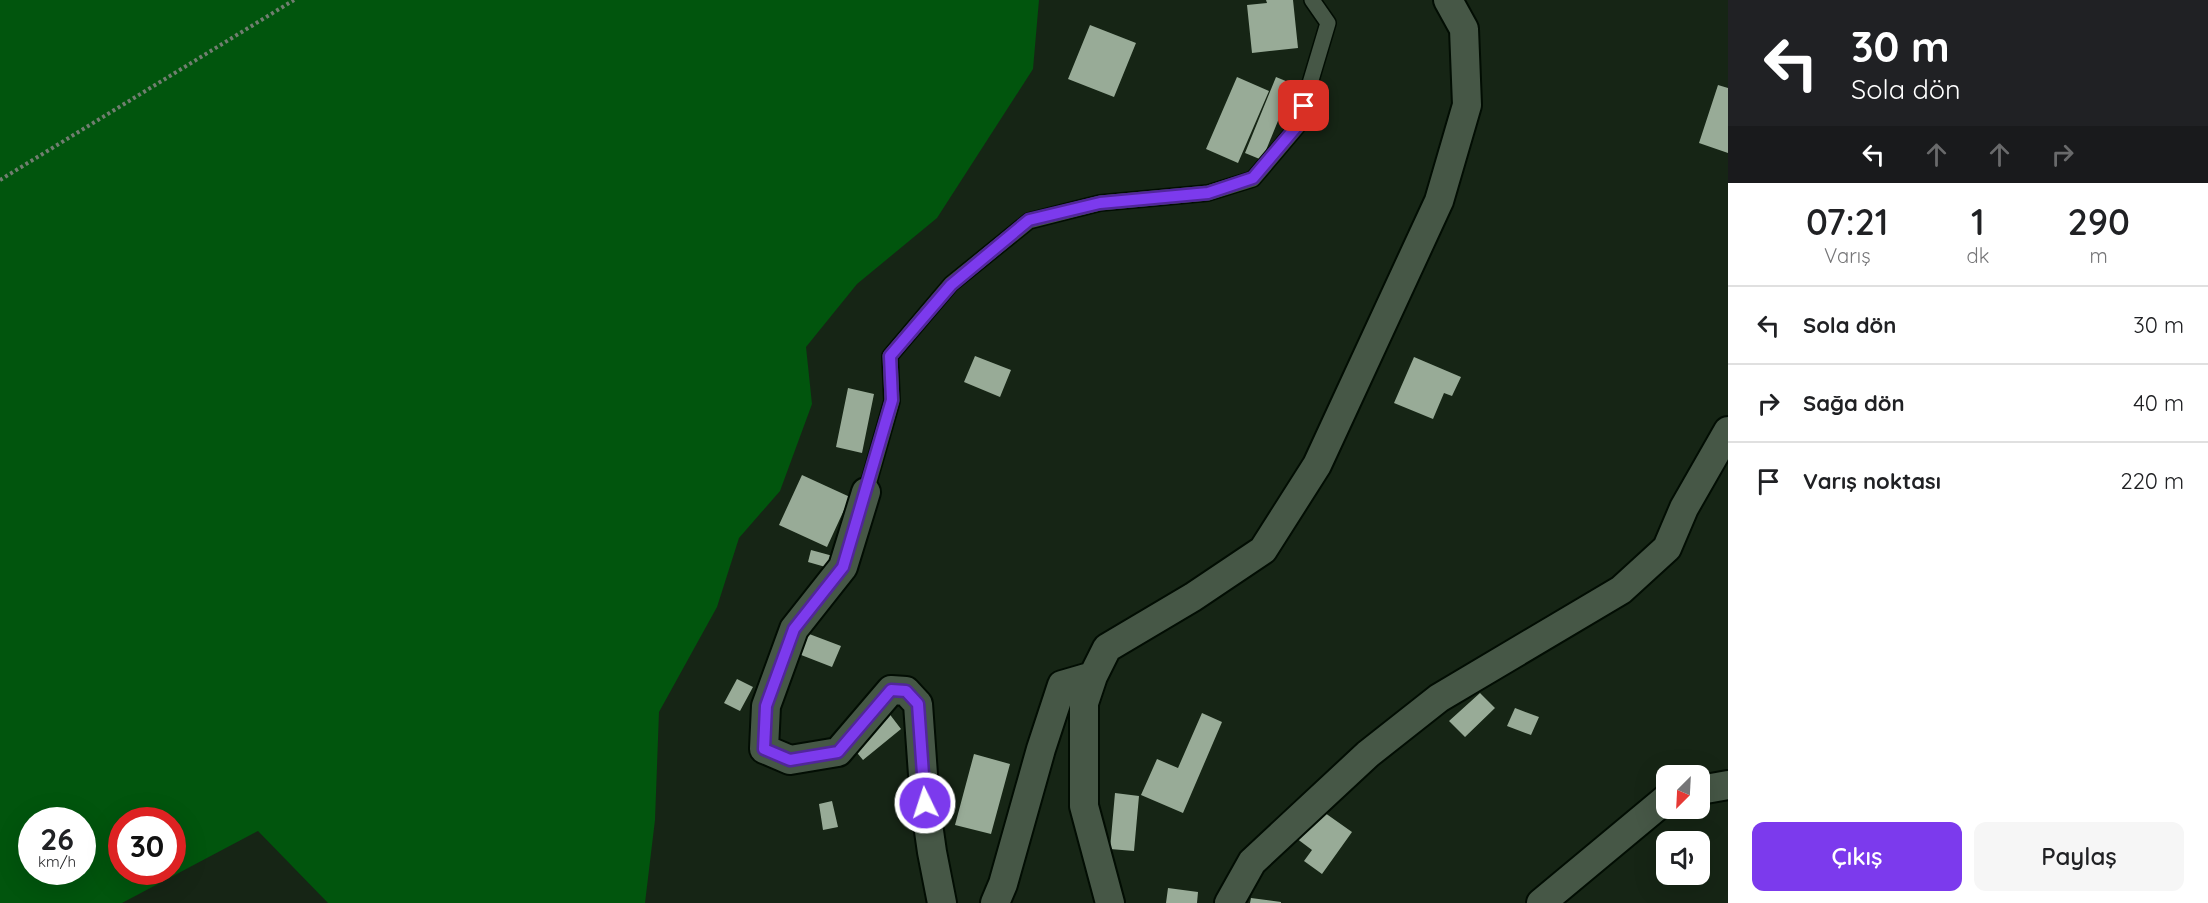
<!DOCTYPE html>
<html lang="tr">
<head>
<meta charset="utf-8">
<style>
	body { margin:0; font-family:Quicksand,sans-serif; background:#f6f6f6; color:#202124; height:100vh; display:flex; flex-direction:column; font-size:22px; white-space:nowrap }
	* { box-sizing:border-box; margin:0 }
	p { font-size:20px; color:#757577 }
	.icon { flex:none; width:33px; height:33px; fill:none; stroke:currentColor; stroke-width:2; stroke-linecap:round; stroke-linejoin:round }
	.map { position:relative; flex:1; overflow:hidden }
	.panel { display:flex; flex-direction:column; background:#fff; width:480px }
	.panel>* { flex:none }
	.banner { background:#202124; color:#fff; overflow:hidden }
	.needle { width:39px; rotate:204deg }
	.controls { position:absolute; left:1656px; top:765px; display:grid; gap:12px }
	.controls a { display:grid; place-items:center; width:54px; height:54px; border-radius:12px; background:#fff; box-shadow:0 6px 24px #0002; font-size:30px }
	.speed { position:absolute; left:18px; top:807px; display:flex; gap:12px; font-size:30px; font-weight:700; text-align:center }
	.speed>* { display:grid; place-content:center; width:78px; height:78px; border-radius:50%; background:#fff; box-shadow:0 6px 24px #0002; line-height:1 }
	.speed small { font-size:15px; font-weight:400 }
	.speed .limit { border:9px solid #d22; background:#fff; color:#111 }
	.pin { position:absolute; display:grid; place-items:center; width:51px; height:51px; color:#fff; margin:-26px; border-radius:12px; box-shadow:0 3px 9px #0006 }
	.me { position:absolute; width:66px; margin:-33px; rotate:356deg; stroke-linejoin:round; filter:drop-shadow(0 0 4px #0008) }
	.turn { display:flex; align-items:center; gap:21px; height:126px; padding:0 24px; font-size:27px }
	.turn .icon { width:78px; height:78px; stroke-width:2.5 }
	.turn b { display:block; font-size:42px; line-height:51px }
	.lanes { display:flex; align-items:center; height:57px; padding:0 24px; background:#0003; justify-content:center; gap:30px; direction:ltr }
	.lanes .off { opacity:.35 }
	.eta { display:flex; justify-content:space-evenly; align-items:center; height:102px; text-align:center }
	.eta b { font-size:36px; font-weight:600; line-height:42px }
	.cta { display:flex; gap:12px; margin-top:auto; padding:12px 24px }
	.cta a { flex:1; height:69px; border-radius:12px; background:#7c3aed; color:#fff; font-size:24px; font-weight:600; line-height:69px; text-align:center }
	.cta a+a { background:#f6f6f6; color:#202124 }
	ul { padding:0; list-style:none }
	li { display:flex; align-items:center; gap:18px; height:78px; padding:0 24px; border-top:2px solid #e0e0e0 }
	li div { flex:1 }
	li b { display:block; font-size:22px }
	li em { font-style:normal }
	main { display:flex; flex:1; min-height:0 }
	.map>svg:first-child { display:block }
	.forest { fill:#01550d; fill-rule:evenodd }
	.building { fill:#98ab97 }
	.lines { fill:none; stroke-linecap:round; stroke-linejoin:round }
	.lane-casing { stroke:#020d03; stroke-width:18 }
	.street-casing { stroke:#020d03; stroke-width:32 }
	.path { stroke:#717e70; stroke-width:4; stroke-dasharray:3 3; stroke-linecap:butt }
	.lane { stroke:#465746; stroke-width:15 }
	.street { stroke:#465746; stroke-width:28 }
	.route-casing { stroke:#51269a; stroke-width:15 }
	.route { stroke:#7c3aed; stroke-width:10 }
</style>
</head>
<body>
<main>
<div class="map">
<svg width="1728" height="903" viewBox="0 0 1728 903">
	<rect width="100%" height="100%" fill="#162515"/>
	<!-- forest -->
	<path class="forest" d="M0,0H1039L1033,69L937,218L857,284L806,347L812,404L780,491L739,538L717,607L659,712L655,820L645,903H328L258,831L122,903H0ZM32,820H82V872H32ZM122,820H172V872H122Z"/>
	<!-- building -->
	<path class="building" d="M1266,0H1293L1298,48L1252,53L1247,5L1267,3Z
		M1090,25L1136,43L1114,97L1068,79Z
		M1237,77L1269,91L1238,163L1206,149Z
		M1276,77L1293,84L1262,160L1245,153Z
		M1718,85L1728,88V153L1699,143Z
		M975,356L1011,370L1000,397L964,382Z
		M1414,357L1461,377L1452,396L1444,393L1433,419L1394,403Z
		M848,388L874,394L862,453L836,447Z
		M802,475L850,497L827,547L779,525Z
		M811,550L833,556L829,568L808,562Z
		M804,632L841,646L832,667L796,653Z
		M737,679L753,687L740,711L724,703Z
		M1480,693L1495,708L1465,737L1449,721Z
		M1515,708L1539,717L1531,735L1507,726Z
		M888,712L901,729L863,760L849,743Z
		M1202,713L1222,722L1183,813L1141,795L1157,759L1178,768Z
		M974,754L1010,764L991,834L955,825Z
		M1115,793L1139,796L1134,851L1110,849Z
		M832,801L838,827L823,830L819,804Z
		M1318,808L1352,832L1322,874L1304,861L1312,850L1296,838Z
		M1168,888L1198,892L1197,903H1166Z
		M1251,898L1281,902V903H1250Z"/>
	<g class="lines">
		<!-- lane casing -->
		<g class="lane-casing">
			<path id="lane" d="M866,492L892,401L890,356L951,284L1029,221L1100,203L1208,193L1253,179L1297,127L1328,23L1312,0"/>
		</g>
		<!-- street casing -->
		<g class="street-casing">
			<path id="street" d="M866,492L843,567L794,629L766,706L764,749L790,760L838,752L891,690L906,691L918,704L925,803L932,852L942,903
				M1700,790L1728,785
				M995,903L1003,884L1041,749L1062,685L1093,676
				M1110,903L1084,806V703L1093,676L1107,648L1193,597L1263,550L1317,465L1439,201L1467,105L1464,29L1448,0
				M1229,903L1252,862L1368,754L1439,698L1621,590L1667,548L1684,508L1728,431
				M1541,903L1666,799"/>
		</g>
		<!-- path -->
		<path class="path" d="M0,180L294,0"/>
		<!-- lane -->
		<use href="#lane" class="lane"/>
		<!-- street -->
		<use href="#street" class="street"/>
	</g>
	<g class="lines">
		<!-- route casing -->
		<g class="route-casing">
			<path id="route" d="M925,803L918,704L906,691L891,690L838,752L790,760L764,749L766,706L794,629L843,567L892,400L890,356L951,285L1029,220L1100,203L1208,193L1253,178L1297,126L1304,106"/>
		</g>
		<!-- route -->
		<use href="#route" class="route"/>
	</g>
</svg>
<div class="controls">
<a><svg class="needle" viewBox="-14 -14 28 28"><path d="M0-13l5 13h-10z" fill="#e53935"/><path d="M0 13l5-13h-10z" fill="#757577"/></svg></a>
<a><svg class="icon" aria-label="sound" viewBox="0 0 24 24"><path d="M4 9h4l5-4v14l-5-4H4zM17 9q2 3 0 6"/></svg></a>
</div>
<div class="speed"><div>26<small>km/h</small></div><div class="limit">30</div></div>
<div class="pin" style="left:1304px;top:106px;background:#d93025"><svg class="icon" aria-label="arrive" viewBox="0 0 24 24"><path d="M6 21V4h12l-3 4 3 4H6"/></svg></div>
<svg class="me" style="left:925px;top:803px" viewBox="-20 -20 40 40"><circle r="17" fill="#7c3aed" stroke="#fff" stroke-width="3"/><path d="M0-11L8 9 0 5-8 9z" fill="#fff"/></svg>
</div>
<section class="panel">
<div class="banner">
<div class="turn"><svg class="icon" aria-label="left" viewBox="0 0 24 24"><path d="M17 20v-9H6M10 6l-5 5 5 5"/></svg><div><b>30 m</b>Sola dön</div></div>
<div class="lanes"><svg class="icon" aria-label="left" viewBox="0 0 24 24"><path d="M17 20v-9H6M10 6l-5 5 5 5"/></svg><svg class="icon off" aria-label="ahead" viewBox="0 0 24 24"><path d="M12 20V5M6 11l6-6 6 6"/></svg><svg class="icon off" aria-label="ahead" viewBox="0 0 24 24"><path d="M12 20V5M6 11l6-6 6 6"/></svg><svg class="icon off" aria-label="right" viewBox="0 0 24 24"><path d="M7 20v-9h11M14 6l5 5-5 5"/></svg></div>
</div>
<div class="eta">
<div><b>07:21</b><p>Varış</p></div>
<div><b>1</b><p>dk</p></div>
<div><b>290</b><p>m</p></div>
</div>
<ul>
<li><svg class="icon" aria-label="left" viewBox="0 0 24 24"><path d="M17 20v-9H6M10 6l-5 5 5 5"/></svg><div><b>Sola dön</b></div><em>30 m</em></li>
<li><svg class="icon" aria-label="right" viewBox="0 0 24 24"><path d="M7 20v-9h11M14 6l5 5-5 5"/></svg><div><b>Sağa dön</b></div><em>40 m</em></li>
<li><svg class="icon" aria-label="arrive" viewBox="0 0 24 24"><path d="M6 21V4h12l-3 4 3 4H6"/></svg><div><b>Varış noktası</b></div><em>220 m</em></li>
</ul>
<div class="cta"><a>Çıkış</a><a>Paylaş</a></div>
</section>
</main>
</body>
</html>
